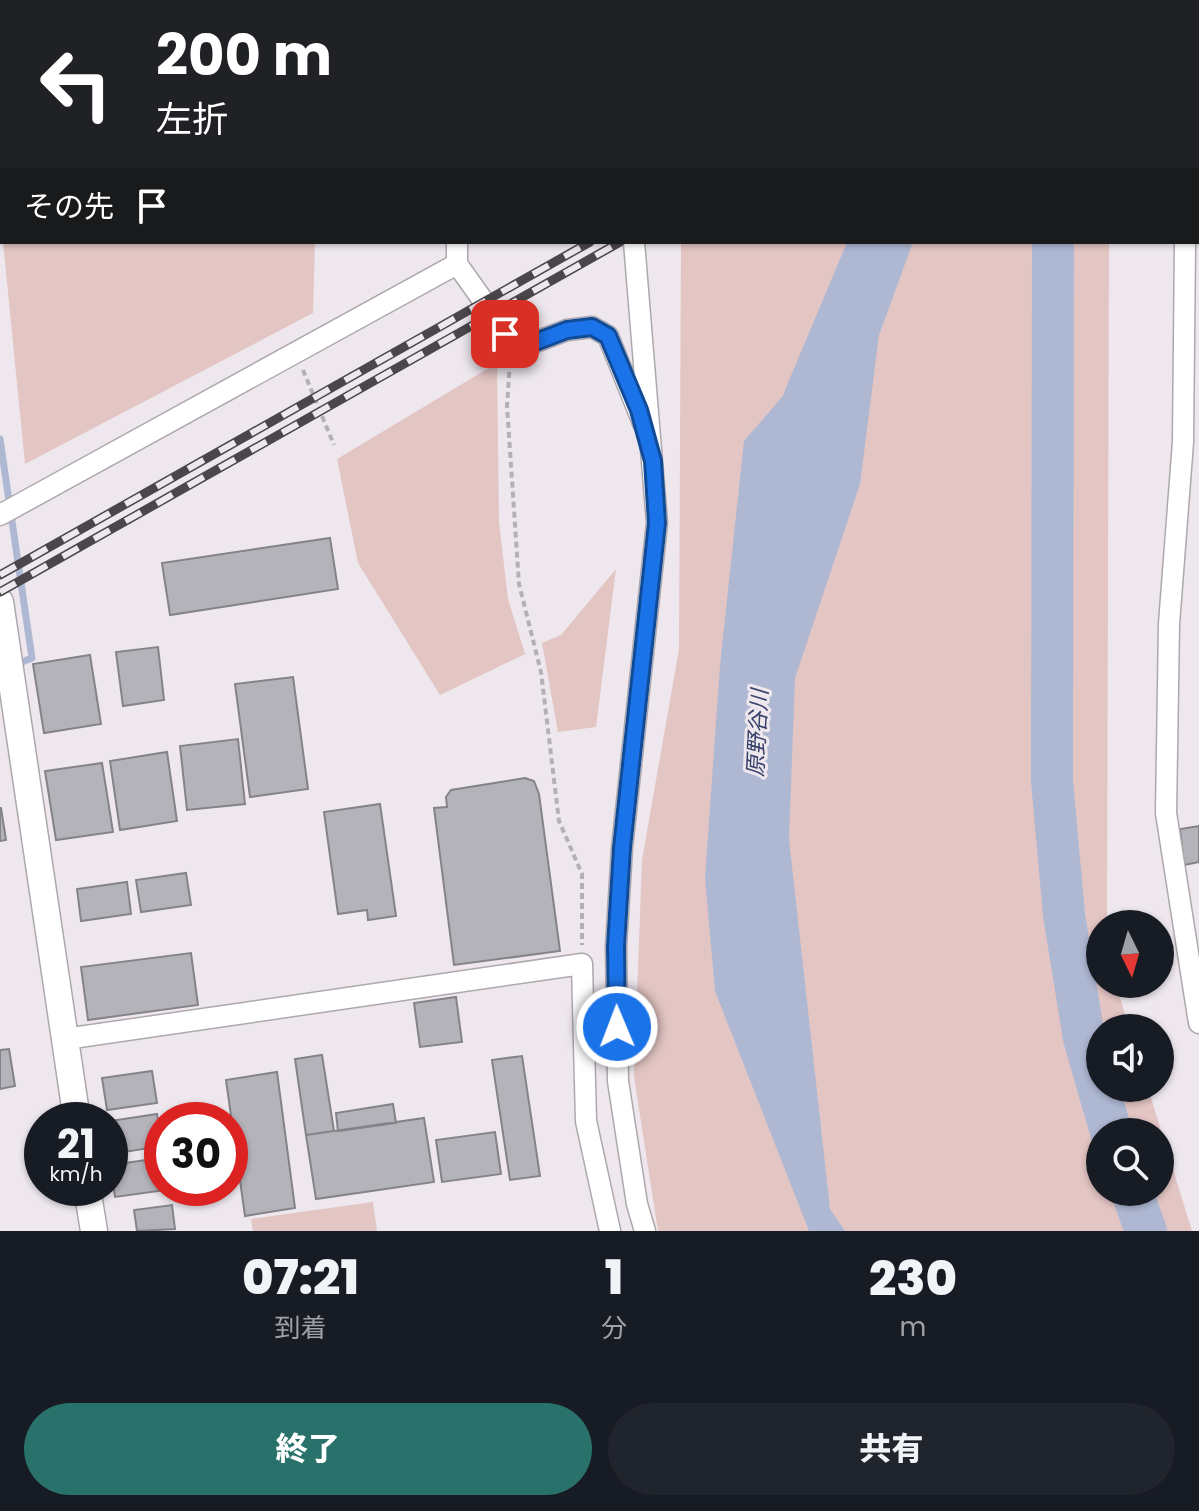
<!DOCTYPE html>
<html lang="ja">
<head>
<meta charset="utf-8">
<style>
	body { margin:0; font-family:Poppins,"Noto Sans JP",sans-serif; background:#20242c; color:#f1f3f6; height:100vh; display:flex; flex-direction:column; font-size:30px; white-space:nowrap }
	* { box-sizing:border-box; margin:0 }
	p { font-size:26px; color:#9ea1a6 }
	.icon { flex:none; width:44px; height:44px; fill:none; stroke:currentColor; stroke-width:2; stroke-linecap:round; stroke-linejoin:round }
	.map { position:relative; height:1231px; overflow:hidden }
	.drawer { display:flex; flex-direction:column; background:#171b24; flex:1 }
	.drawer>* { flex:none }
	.guide { position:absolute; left:0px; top:0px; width:1200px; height:244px; box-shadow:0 2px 6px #0004; background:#202124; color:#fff; overflow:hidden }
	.needle { width:52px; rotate:175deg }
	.buttons { position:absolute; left:1086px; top:910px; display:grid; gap:16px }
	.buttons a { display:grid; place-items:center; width:88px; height:88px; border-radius:50%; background:#171b24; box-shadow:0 2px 6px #0004; font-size:40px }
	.speed { position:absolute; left:24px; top:1102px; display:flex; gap:16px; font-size:40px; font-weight:700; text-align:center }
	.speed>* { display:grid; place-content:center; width:104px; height:104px; border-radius:50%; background:#171b24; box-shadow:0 2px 6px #0004; line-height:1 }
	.speed small { font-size:20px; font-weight:400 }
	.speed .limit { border:12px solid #d22; background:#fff; color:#111 }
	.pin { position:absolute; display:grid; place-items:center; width:68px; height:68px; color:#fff; margin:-34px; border-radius:16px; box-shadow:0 4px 12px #0006 }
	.me { position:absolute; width:88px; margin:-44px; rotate:359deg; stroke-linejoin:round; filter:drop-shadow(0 0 6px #0008) }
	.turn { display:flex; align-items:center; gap:28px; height:168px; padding:0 24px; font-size:36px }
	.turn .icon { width:104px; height:104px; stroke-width:2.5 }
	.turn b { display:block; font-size:56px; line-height:68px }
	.then { display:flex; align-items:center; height:76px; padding:0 24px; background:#0003; gap:16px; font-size:30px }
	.eta { display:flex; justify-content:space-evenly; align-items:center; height:136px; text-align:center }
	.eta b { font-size:48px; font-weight:800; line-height:56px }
	.cta { display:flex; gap:16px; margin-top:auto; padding:16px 24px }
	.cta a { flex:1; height:92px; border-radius:48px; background:#29726c; color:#fff; font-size:32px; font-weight:800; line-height:92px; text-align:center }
	.cta a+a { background:#20242c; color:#f1f3f6 }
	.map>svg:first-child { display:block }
	.green { fill:#e3c5c3; fill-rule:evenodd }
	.water { fill:#aeb8d3 }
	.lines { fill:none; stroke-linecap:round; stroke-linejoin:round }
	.stream { stroke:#aeb8d3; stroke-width:7 }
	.river { stroke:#aeb8d3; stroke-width:42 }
	.building { fill:#b5b3ba; stroke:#85838a; stroke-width:2 }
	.minor-casing { stroke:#ada8ad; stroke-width:23 }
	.tertiary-casing { stroke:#ada8ad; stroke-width:29 }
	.path { stroke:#b5b0b5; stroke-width:4; stroke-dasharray:6 4; stroke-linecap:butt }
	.minor { stroke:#fff; stroke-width:20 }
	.tertiary { stroke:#fff; stroke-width:26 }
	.rail-casing { stroke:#4a464a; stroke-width:9 }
	.rail { stroke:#eee8ee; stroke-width:6; stroke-dasharray:18; stroke-linecap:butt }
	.route-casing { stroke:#114b97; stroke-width:20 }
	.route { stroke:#1a73e8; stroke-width:14 }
	.labels { text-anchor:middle; stroke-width:6; stroke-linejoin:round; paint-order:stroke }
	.water-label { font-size:22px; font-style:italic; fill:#37426b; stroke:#eee8ee }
</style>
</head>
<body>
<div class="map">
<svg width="1199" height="1231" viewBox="0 0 1199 1231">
	<rect width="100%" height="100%" fill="#eee8ee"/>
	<!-- green -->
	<path class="green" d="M126,0H322L123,2Z
		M678,0H1109V2H678Z
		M3,242H315L313,313L25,464Z
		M681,242H1109L1107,924H1100V984H1116L1129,1028H1100V1088H1148L1192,1231H658L634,1077L642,860L679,649ZM1100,1132H1160V1192H1100Z
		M497,363L499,522L508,599L525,654L440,695L358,563L337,459Z
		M616,569L596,727L558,732L542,643L561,635Z
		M373,1202L377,1231H253L251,1219Z"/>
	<!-- water -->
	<path class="water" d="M854,242H913L879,335L860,484L795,678L789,839L830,1209L845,1231H809L715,991L705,878L720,665L744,441L833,338Z"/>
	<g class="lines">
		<!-- stream -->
		<path class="stream" d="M81,2L86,0
			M0,26L2,25
			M0,78L2,76
			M0,439L32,658L17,664"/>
		<!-- river -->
		<path class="river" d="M995,0L996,2
			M1053,242L1052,781L1064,915L1084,1038L1111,1132
			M804,399L870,242
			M1132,1192L1146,1231"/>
	</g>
	<!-- building -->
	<path class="building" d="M330,538L338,589L170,615L162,563Z
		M158,647L164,700L123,706L116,652Z
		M90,655L101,724L44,733L33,664Z
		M293,677L308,789L250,797L235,684Z
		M238,739L245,804L187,810L180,746Z
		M167,752L177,821L120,830L110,761Z
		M102,763L113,832L56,840L45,771Z
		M525,778L534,781L539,794L560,951L454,965L434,808L447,807L446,797L451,790Z
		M380,804L396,916L368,920L367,910L338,914L324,812Z
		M1,808L6,840L0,841V808Z
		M1199,826V862L1184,865L1180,829Z
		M186,873L191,905L141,912L136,880Z
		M127,882L131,914L81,921L77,889Z
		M191,953L198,1005L88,1020L81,967Z
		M456,997L462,1042L420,1047L414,1003Z
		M9,1049L15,1086L0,1089V1050Z
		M322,1055L334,1131L306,1135L295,1059Z
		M522,1056L540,1176L510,1180L492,1060Z
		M152,1071L157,1103L107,1110L102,1078Z
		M277,1072L295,1208L245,1216L226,1080Z
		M393,1104L396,1123L338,1131L336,1113Z
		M157,1114L162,1146L111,1154L110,1121Z
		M424,1118L434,1182L316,1199L306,1135Z
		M495,1132L501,1174L442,1182L436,1140Z
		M161,1158L162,1188L166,1190L115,1197L110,1165Z
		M172,1205L175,1229L137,1231L134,1210Z"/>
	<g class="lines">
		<!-- minor casing -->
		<g class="minor-casing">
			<path id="minor" d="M452,0V2
				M1198,9H1199
				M634,242L657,523L622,848L616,946L618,1081L637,1204L645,1231
				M1185,242L1183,442L1169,624L1166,813L1199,1023
				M457,264L514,344L525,346L567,330L592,327L608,336L643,423
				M0,515L457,264V242
				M65,1039L582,964L586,1121L610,1231"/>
		</g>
		<!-- tertiary casing -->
		<g class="tertiary-casing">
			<path id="tertiary" d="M0,602L77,1120
				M87,1188L94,1231"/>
		</g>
		<!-- path -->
		<path class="path" d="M632,2L633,0
			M510,362L507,406L519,584L541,672L559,821L582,874V945
			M303,370L334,445"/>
		<!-- minor -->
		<use href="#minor" class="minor"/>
		<!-- tertiary -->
		<use href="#tertiary" class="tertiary"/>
		<!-- rail casing -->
		<g class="rail-casing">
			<path id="rail" d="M1011,2L1015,0
				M1042,2L1045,0
				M0,575L590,242
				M0,592L620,242"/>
		</g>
		<!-- rail -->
		<use href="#rail" class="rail"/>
	</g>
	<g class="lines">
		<!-- route casing -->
		<g class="route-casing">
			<path id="route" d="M505,334L514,344L525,346L567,330L592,327L608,336L639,410L653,461L657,523L622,848L616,946L617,1027"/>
		</g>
		<!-- route -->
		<use href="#route" class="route"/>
	</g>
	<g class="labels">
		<!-- water labels -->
		<g class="water-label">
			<text transform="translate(757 733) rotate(-87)" y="8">原野谷川</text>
		</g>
	</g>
</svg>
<div class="buttons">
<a><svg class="needle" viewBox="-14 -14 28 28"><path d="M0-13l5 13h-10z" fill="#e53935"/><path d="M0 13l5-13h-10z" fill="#9ea1a6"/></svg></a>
<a><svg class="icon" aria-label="sound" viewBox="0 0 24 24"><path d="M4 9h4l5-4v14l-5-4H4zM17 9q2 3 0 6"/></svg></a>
<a><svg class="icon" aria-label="search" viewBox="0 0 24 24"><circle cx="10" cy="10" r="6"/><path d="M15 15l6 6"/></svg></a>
</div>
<div class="speed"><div>21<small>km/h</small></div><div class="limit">30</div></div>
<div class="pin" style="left:505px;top:334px;background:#d93025"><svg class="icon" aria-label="arrive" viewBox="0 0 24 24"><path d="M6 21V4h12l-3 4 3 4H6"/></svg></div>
<svg class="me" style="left:617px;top:1027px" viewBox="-20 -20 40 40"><circle r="17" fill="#1a73e8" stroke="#fff" stroke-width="3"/><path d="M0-11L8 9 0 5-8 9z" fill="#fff"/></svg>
<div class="guide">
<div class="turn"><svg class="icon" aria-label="left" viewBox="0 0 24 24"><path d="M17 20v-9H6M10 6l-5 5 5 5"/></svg><div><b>200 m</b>左折</div></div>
<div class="then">その先<svg class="icon" aria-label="arrive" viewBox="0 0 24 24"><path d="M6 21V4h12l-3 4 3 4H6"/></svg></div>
</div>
</div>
<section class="drawer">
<div class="eta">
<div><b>07:21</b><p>到着</p></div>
<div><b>1</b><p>分</p></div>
<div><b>230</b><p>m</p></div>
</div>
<div class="cta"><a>終了</a><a>共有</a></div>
</section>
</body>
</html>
